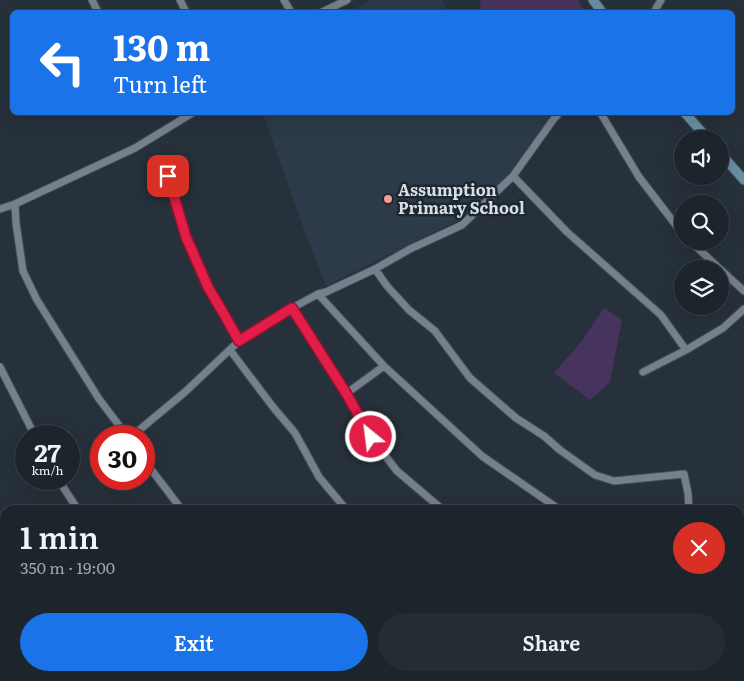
<!DOCTYPE html>
<html lang="en">
<head>
<meta charset="utf-8">
<style>
	body { margin:0; font-family:Literata,serif; background:#252d34; color:#f1f3f6; height:100vh; display:flex; flex-direction:column; font-size:19px; white-space:nowrap }
	* { box-sizing:border-box; margin:0 }
	p { font-size:16px; color:#a0a5a9 }
	.icon { flex:none; width:28px; height:28px; fill:none; stroke:currentColor; stroke-width:2; stroke-linecap:round; stroke-linejoin:round }
	.map { position:relative; flex:1; overflow:hidden }
	.details { position:absolute; left:0px; top:505px; width:745px; height:176px; display:flex; flex-direction:column; background:#1d252c; border-radius:15px 15px 0 0; box-shadow:0 5px 20px #0002,0 0 0 1px #3b4248 }
	.details>* { flex:none }
	.guide { position:absolute; left:10px; top:10px; width:725px; height:105px; border-radius:8px; box-shadow:0 5px 20px #0002,0 0 0 1px #3b4248; background:#1a73e8; color:#fff; overflow:hidden }
	.fabs { position:absolute; left:674px; top:130px; display:grid; gap:10px }
	.fabs a { display:grid; place-items:center; width:55px; height:55px; border-radius:50%; background:#1d252c; box-shadow:0 5px 20px #0002,0 0 0 1px #3b4248; font-size:25px }
	.speed { position:absolute; left:15px; top:425px; display:flex; gap:10px; font-size:25px; font-weight:700; text-align:center }
	.speed>* { display:grid; place-content:center; width:65px; height:65px; border-radius:50%; background:#1d252c; box-shadow:0 5px 20px #0002,0 0 0 1px #3b4248; line-height:1 }
	.speed small { font-size:12px; font-weight:400 }
	.speed .limit { border:8px solid #d22; background:#fff; color:#111 }
	.pin { position:absolute; display:grid; place-items:center; width:42px; height:42px; color:#fff; margin:-21px; border-radius:10px; box-shadow:0 2px 8px #0006 }
	.me { position:absolute; width:55px; margin:-28px; rotate:331deg; stroke-linejoin:round; filter:drop-shadow(0 0 4px #0008) }
	.turn { display:flex; align-items:center; gap:18px; height:105px; padding:0 20px; font-size:22px }
	.turn .icon { width:65px; height:65px; stroke-width:2.5 }
	.turn b { display:block; font-size:35px; line-height:42px }
	.round { display:grid; place-items:center; flex:none; width:52px; height:52px; border-radius:26px; background:#252d34 }
	.overview { display:flex; align-items:center; justify-content:space-between; height:85px; padding:0 20px }
	h1 { font-size:30px; font-weight:600; line-height:38px }
	.action { display:flex; gap:10px; margin-top:auto; padding:10px 20px }
	.action a { flex:1; height:58px; border-radius:30px; background:#1a73e8; color:#fff; font-size:20px; font-weight:600; line-height:58px; text-align:center }
	.action a+a { background:#252d34; color:#f1f3f6 }
	.map>svg:first-child { display:block }
	.built { fill:#2c3a49 }
	.green { fill:#46345e }
	.lines { fill:none; stroke-linecap:round; stroke-linejoin:round }
	.stream { stroke:#001e1f; stroke-width:2.5 }
	.minor-casing { stroke:#444c55; stroke-width:9 }
	.secondary-casing { stroke:#444c55; stroke-width:11 }
	.minor { stroke:#75808c; stroke-width:7 }
	.secondary { stroke:#688fa2; stroke-width:9 }
	.route-casing { stroke:#92132f; stroke-width:12 }
	.route { stroke:#e11d48; stroke-width:9 }
	.poi-dot { fill:#f59b99; stroke:#1d2730; stroke-width:2 }
	.labels { text-anchor:middle; stroke-width:5; stroke-linejoin:round; paint-order:stroke }
	.poi-label { font-size:16px; font-weight:bold; fill:#d8dee5; stroke:#1d2730; text-anchor:start }
</style>
</head>
<body>
<div class="map">
<svg width="744" height="681" viewBox="0 0 744 681">
	<rect width="100%" height="100%" fill="#27313b"/>
	<!-- built -->
	<path class="built" d="M371,0H442L447,12H348Z
		M263,113V112L554,113L506,177L457,221L326,286L304,230Z"/>
	<!-- green -->
	<path class="green" d="M480,0H578L585,12H481Z
		M604,308L622,320L610,382L590,400L554,373L581,342Z"/>
	<g class="lines">
		<!-- stream -->
		<path class="stream" d="M0,619L5,624
			M42,676L44,681"/>
		<!-- minor casing -->
		<g class="minor-casing">
			<path id="minor" d="M92,0L98,12
				M180,0L186,12
				M284,0L291,12
				M322,12L347,0
				M654,12L661,0
				M600,112L639,177L682,233
				M168,175L186,237L208,287L225,316L239,341
				M513,176L567,232L661,315L686,350
				M0,209L15,204
				M690,241L720,269
				M375,269L387,286L409,310L435,331L470,378L516,418L544,436L560,450L595,475L614,481L684,474L688,493L689,510
				M720,269L744,291
				M318,294L384,366L482,456L560,510
				M292,308L347,393
				M230,350L273,407L295,433L319,477L345,508L348,510
				M384,366L347,393L371,437L397,471L443,510
				M0,367L35,436
				M643,372L686,350L723,328L744,309
				M127,436L99,399L37,300L23,271L16,223L15,204L135,148L194,112
				M132,436L185,392L239,341L292,308L318,294L326,292L375,269L410,249L462,225L513,176L553,120L560,112
				M144,460L182,510
				M58,479L78,510
				M740,549L744,550
				M740,560L744,559
				M259,676L267,681
				M396,676L403,681"/>
		</g>
		<!-- secondary casing -->
		<g class="secondary-casing">
			<path id="secondary" d="M593,0L602,12
				M684,112L708,139
				M720,153L744,180"/>
		</g>
		<!-- minor -->
		<use href="#minor" class="minor"/>
		<!-- secondary -->
		<use href="#secondary" class="secondary"/>
	</g>
	<g class="lines">
		<!-- route casing -->
		<g class="route-casing">
			<path id="route" d="M168,176L186,237L208,287L225,316L239,341L292,308L346,393L371,437"/>
		</g>
		<!-- route -->
		<use href="#route" class="route"/>
	</g>
	<!-- markers -->
	<circle class="poi-dot" cx="388" cy="199" r="5"/>
	<g class="labels">
		<!-- poi labels -->
		<g class="poi-label">
			<text x="398" y="196">Assumption<tspan x="398" dy="18">Primary School</tspan></text>
		</g>
	</g>
</svg>
<div class="fabs">
<a><svg class="icon" aria-label="sound" viewBox="0 0 24 24"><path d="M4 9h4l5-4v14l-5-4H4zM17 9q2 3 0 6"/></svg></a>
<a><svg class="icon" aria-label="search" viewBox="0 0 24 24"><circle cx="10" cy="10" r="6"/><path d="M15 15l6 6"/></svg></a>
<a><svg class="icon" aria-label="layers" viewBox="0 0 24 24"><path d="M12 4l9 5-9 5-9-5zM3 14l9 5 9-5"/></svg></a>
</div>
<div class="speed"><div>27<small>km/h</small></div><div class="limit">30</div></div>
<div class="pin" style="left:168px;top:176px;background:#d93025"><svg class="icon" aria-label="arrive" viewBox="0 0 24 24"><path d="M6 21V4h12l-3 4 3 4H6"/></svg></div>
<svg class="me" style="left:371px;top:437px" viewBox="-20 -20 40 40"><circle r="17" fill="#e11d48" stroke="#fff" stroke-width="3"/><path d="M0-11L8 9 0 5-8 9z" fill="#fff"/></svg>
<div class="guide">
<div class="turn"><svg class="icon" aria-label="left" viewBox="0 0 24 24"><path d="M17 20v-9H6M10 6l-5 5 5 5"/></svg><div><b>130 m</b>Turn left</div></div>
</div>
<section class="details">
<div class="overview"><div><h1>1 min</h1><p>350 m · 19:00</p></div><a class="round" style="background:#d93025;color:#fff"><svg class="icon" aria-label="close" viewBox="0 0 24 24"><path d="M6 6l12 12M18 6L6 18"/></svg></a></div>
<div class="action"><a>Exit</a><a>Share</a></div>
</section>
</div>
</body>
</html>
